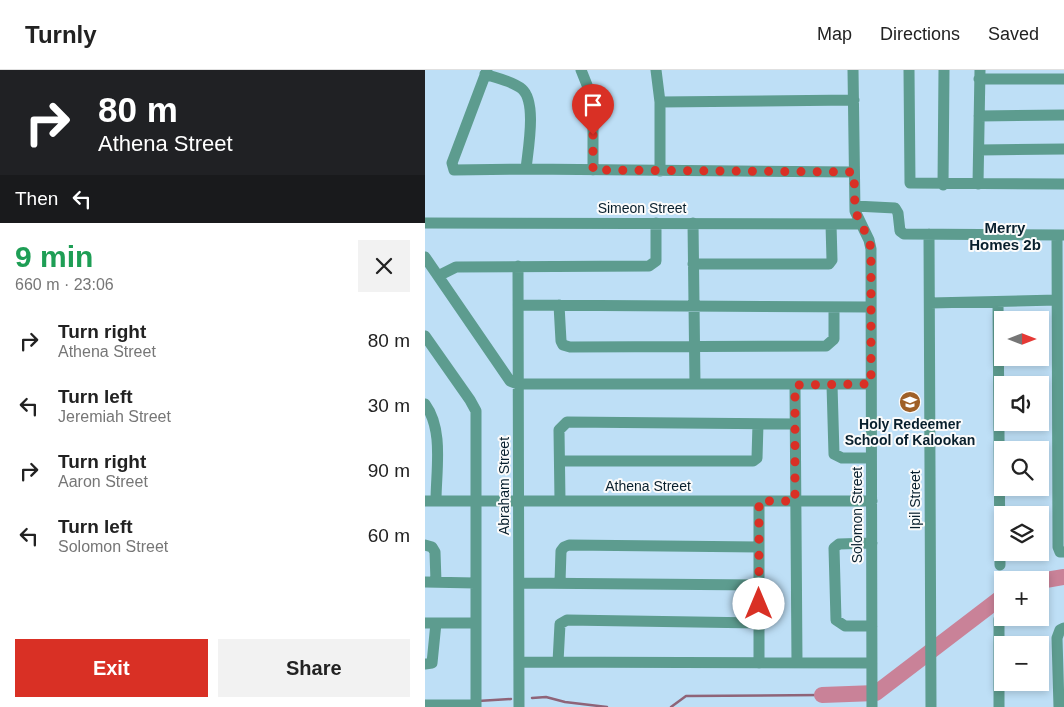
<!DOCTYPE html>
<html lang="en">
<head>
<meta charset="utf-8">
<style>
	body { margin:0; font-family:Arial,sans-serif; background:#f2f2f2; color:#222; height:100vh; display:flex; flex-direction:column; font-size:19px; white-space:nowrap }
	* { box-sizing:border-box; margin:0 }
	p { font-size:16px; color:#767676 }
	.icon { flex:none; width:28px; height:28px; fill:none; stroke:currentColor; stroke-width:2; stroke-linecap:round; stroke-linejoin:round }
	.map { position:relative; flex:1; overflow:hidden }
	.details { display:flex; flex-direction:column; background:#fff; width:425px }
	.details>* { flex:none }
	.hud { background:#202124; color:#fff; overflow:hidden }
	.needle { width:32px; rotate:90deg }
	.controls { position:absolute; left:569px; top:241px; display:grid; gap:10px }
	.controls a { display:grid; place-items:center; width:55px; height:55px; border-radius:0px; background:#fff; box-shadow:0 2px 8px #0003; font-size:25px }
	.pin { position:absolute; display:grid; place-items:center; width:42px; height:42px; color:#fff; margin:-51px -21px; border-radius:50% 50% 50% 0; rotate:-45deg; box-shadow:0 0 5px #0007 }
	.pin .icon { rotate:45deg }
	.me { position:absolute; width:55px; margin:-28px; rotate:0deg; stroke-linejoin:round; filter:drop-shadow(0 0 4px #0008) }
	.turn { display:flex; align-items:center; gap:18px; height:105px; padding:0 15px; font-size:22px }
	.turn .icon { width:65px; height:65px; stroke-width:2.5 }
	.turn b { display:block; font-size:35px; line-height:42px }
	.then { display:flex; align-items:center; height:48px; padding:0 15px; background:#0003; gap:10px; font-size:19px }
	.round { display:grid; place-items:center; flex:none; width:52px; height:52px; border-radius:0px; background:#f2f2f2 }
	.summary { display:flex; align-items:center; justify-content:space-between; height:85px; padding:0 15px }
	h1 { font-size:30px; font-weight:800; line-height:38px; color:#1e9e55 }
	.cta { display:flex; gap:10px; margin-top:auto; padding:10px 15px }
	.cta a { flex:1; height:58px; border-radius:0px; background:#d93025; color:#fff; font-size:20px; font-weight:800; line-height:58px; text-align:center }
	.cta a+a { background:#f2f2f2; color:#222 }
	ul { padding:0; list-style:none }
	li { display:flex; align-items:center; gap:15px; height:65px; padding:0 15px }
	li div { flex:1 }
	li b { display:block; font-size:19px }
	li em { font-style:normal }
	header { display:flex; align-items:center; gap:30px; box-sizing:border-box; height:70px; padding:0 25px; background:#fff; border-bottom:1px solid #e0e0e0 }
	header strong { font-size:24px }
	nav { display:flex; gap:28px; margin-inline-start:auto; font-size:18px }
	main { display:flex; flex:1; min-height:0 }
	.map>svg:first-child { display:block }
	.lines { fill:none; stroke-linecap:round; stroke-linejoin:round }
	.stream { stroke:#8f6478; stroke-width:2.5 }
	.river { stroke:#c98298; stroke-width:16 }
	.minor { stroke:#5d9c8f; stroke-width:11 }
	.route { stroke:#d93025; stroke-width:9; stroke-dasharray:0 16.2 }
	.labels { text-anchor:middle; stroke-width:4; stroke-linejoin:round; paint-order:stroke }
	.street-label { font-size:14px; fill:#081f2d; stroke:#fbfbfb }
	.poi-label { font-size:14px; font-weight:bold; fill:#081f2d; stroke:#fbfbfb }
	.neighbourhood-label { font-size:15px; font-weight:bold; fill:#081f2d; stroke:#fbfbfb }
</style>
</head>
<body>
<header>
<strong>Turnly</strong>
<nav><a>Map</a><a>Directions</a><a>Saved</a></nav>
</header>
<main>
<section class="details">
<div class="hud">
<div class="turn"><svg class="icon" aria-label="right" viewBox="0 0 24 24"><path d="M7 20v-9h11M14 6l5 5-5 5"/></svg><div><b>80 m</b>Athena Street</div></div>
<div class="then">Then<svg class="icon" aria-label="left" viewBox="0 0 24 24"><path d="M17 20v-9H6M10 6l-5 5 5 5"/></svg></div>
</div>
<div class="summary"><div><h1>9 min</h1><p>660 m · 23:06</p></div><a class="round"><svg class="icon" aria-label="close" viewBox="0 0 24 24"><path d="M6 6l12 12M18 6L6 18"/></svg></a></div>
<ul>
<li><svg class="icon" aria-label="right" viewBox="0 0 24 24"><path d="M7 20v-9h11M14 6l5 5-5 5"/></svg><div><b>Turn right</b><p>Athena Street</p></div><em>80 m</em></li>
<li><svg class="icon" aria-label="left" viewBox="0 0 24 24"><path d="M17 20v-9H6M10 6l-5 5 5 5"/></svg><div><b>Turn left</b><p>Jeremiah Street</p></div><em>30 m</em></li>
<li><svg class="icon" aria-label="right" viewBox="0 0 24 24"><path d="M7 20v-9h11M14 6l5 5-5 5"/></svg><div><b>Turn right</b><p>Aaron Street</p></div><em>90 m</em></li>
<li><svg class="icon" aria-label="left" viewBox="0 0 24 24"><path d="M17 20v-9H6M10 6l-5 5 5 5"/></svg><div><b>Turn left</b><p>Solomon Street</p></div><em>60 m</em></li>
</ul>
<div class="cta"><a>Exit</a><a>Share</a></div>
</section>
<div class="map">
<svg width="639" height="637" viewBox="0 0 639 637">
	<rect width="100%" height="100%" fill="#bedff6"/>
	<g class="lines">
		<!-- stream -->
		<path class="stream" d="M107,628L121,627L140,632L182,637
			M53,631L86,629
			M246,637L261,626L397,625"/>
		<!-- river -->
		<path class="river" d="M615,511L639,507
			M397,625L451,623L578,526"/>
		<!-- minor -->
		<path class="minor" d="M62,0L27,93L29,100L101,99L429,102
			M156,0L168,30V100
			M231,0L235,32V101
			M428,0L430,141L444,170L446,179L447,637
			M484,0L485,113L639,114
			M60,4C71,8 88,11 97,19C112,32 103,79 101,99
			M554,9H639
			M235,32L429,30
			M554,46L639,45
			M554,80L639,79
			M553,114L555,0
			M518,115L519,0
			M430,136L470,138L473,143L475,161L479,164L638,165
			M0,153L435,154
			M268,153L270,314
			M504,164L506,637
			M632,165L633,477L635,482H639
			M0,187L85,311L93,314H446
			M268,194H404L407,190L406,154
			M93,196L94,637
			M13,206L31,197L224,196L231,191V153
			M573,232L575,495
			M505,233L632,230
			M93,235L446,237
			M134,235L136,271L138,275L145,277L401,276L409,269V237
			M0,266L45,330L51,341V637
			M370,315L372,593
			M407,315L409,384L417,388H446
			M0,334C19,360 11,400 11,431
			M136,391H328L332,388L333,354
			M0,431H447
			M135,431L134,360L142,352L370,354
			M334,431V593
			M447,473L414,474L409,478L411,550L420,556H447
			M0,475L7,477L10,482L11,512
			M0,512L50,513
			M135,512L136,481L139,477L144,475L334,477
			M94,513L334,515
			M574,549V637
			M0,553H50
			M94,592L447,593
			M133,592L135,554L142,550L334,553
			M0,594L7,593L11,553
			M0,635H51
			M634,637L632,568L635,560L639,558"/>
	</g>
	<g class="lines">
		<!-- route -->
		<path class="route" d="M168,65V100L429,102L430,141L444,170L446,179V314L370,315V431H334V534"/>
	</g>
	<!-- icons -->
	<defs>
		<g id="school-disc" transform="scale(1.125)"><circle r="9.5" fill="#9f6027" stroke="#fbfbfb"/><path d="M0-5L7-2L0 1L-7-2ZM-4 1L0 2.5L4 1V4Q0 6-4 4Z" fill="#fff"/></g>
	</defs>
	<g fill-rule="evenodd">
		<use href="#school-disc" x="485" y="332"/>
	</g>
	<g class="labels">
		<!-- street labels -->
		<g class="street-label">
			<text x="217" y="143">Simeon Street</text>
			<text transform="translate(79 416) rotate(-90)" y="5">Abraham Street</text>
			<text x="223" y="421">Athena Street</text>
			<text transform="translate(490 430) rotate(-90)" y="5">Ipil Street</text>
			<text transform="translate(432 445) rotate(-90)" y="5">Solomon Street</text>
		</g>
		<!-- poi labels -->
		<g class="poi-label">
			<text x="485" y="359">Holy Redeemer<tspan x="485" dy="16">School of Kalookan</tspan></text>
		</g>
		<!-- neighbourhood labels -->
		<g class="neighbourhood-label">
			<text x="580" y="163">Merry<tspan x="580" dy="17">Homes 2b</tspan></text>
		</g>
	</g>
</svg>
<div class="controls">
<a><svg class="needle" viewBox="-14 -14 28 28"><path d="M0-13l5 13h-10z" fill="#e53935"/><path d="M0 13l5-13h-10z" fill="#767676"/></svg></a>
<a><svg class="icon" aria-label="sound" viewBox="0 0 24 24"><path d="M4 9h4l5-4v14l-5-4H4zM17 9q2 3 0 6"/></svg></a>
<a><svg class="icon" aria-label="search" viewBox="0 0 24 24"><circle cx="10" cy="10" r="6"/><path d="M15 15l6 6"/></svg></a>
<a><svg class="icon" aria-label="layers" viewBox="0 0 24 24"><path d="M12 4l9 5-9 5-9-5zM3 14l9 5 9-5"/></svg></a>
<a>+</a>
<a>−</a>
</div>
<div class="pin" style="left:168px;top:65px;background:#d93025"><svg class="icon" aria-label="arrive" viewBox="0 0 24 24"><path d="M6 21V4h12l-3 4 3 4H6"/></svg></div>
<svg class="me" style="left:334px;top:534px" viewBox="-20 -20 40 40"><circle r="19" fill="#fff"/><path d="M0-13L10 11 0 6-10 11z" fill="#d93025"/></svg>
</div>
</main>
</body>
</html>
